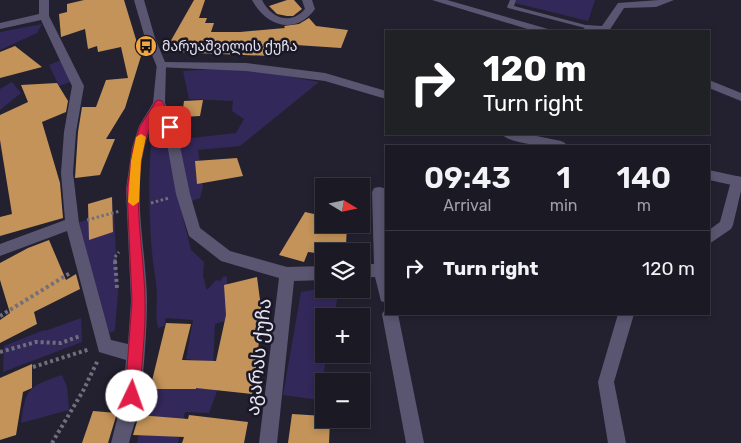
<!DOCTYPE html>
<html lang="en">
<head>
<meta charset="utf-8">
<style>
	body { margin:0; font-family:Rubik,"Noto Sans Georgian",sans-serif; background:#23222c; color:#f1f3f6; height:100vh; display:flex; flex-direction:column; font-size:19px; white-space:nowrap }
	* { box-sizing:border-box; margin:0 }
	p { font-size:16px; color:#9fa0a6 }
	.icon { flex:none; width:28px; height:28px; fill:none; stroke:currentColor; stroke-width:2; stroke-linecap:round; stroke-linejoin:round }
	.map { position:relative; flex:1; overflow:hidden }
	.panel { position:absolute; left:385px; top:145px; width:325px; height:170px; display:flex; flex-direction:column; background:#1a1924; border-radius:0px; box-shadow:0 2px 8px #0003,0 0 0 1px #383841 }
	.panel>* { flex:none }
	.hud { position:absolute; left:385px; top:30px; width:325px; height:105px; border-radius:0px; box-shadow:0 2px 8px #0003,0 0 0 1px #383841; background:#202124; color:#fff; overflow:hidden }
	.needle { width:32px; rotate:100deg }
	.controls { position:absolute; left:315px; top:178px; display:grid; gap:10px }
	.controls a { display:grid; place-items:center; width:55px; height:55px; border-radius:0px; background:#1a1924; box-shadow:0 2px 8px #0003,0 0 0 1px #383841; font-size:25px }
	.pin { position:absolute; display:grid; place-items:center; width:42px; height:42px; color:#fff; margin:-21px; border-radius:10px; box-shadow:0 2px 8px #0006 }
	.me { position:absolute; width:55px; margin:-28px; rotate:3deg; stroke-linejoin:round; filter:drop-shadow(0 0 4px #0008) }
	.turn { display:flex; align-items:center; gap:18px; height:105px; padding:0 15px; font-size:22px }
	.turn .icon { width:65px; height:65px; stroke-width:2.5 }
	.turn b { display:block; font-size:35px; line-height:42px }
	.eta { display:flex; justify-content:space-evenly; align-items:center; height:85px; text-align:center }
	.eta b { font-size:30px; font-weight:600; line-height:35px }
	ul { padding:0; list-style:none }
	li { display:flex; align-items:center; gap:15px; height:75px; padding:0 15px; border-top:1px solid #383841 }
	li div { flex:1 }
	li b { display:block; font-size:19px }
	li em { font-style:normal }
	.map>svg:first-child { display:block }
	.green { fill:#33285a }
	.building { fill:#c39359 }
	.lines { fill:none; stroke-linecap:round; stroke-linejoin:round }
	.path-far1 { stroke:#716f7d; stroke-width:3; stroke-dasharray:2.5 2.5; stroke-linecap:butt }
	.path { stroke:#716f7d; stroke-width:4; stroke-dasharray:3 3; stroke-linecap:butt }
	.service { fill:#5a5671; fill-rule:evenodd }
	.minor { fill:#5a5671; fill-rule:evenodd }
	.tertiary { fill:#5a5671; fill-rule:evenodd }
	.route { fill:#e11d48; stroke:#92132f }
	.slow { fill:#f59e0b }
	.labels { text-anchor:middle; stroke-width:5; stroke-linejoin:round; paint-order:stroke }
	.far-poi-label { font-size:14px; fill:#e5e4ef; stroke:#1a1726; text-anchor:start }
	.near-street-label { font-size:19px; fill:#e5e4ef; stroke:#1a1726 }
</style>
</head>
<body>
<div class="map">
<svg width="741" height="443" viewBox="0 0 741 443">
	<rect width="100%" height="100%" fill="#232130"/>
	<!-- green -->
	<path class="green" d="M516,0H595L588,21L515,3Z
		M42,24L37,33L0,50V32Z
		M64,59L73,81L59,86L49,65Z
		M217,69L252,70L319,82L240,146L198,150L203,187L200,198L189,202L173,120L188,124L191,138L236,133L244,119L232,111L233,101L189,99L183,71Z
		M12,82L21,93L0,110V89Z
		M158,124H165L175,186L191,250L204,262L203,276L207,290L216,280L220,281L224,276L227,277L228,320L215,324L212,388L217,391L209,413L185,412L178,443H137L139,435L167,418L145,416L150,389H196L203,361L186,359L193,320L166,318L164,326L158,328C155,315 157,310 157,298C157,282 153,267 152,252C150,231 145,136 158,124Z
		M114,214L118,293L115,330L111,333L107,330L75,223Z
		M324,288L339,289L334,316H324V354H327L319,400L283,395L301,292Z
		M81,318L82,342L3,372L4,346L44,330L45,331Z
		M62,375L67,387L69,410L21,423C26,387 28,387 62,375Z"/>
	<!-- building -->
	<path class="building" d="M84,0H124L141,56L125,108L106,139H115L100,175L75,178L78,132L82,107H96L106,80L128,78L121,47L98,52L97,46L88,49L85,29L61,37L59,14L67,12V4Z
		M194,0H205L199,18H207L205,23H214L211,32H240L285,28L284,26L299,24L309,18L316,26L348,30L341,48L296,45V48L274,47L271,56L172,52L169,44Z
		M287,0H294L302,9L293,16H287L277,14L269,6Z
		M15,46L42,67L0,78V52Z
		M57,83L68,101L66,112L42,122L60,183L63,218L0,236V217L12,214L0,140V115L28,102L21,85Z
		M203,100L200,116L182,117L184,101Z
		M237,158L243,176L197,184L195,161Z
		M112,197L113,232L89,240L88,204Z
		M305,212L323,216L321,224H347L346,246L327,243L324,254L308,252L304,262L279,255Z
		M49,240L66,280L76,274L80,289L34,312L37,324L0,343V320L10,313L0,280V263L28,248Z
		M257,277L262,315L255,376L252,394L196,388V389H150L166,323L191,324L182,360L216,361L226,315L224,285Z
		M32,364V388L23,392L16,435L0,440V378Z
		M93,411L117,413L108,443H82Z
		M292,414L324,416V419H330L329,443H288Z
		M139,415L188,419L189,415L248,422L244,443H182L184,437L133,435Z"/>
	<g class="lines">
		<!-- path-far1 -->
		<path class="path-far1" d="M151,203L169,198
			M87,220L120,211
			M115,262V257L119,252"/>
		<!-- path -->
		<path class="path" d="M115,261L117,288
			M0,316L70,273
			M0,352L36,342L61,343L80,336
			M33,367L90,349
			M52,443L83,391L98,360"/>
		<!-- service -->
		<path class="service" d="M510,0H516L514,6L593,27L589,29L508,8L507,7Z"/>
		<!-- minor -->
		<path class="minor" d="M39,0H49V16L84,86L76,132L73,173L79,223L111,340L128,344L131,301L126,189L132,148L139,126L153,103L157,63L161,62L166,65L165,103L176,127L190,194L200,228L230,251L287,267L324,266V280L294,281L277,443H259L279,278L221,261L189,236L176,194L164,127L158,114C125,169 146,240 147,300C147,329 144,366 141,395C139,411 133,427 129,443H111L123,396L126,360L99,352L67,231L0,256V244L65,220L61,173L64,132L72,86L41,20L0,29V23L39,14Z
			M252,0H262C271,18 290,26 305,9L302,0H312L315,9C295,36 266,26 252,0Z
			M432,0H447L548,29L549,31H534Z
			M659,0H674L656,7L624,8L609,31H583L586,25L602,26L618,3Z
			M709,80L741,93V101L709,88Z
			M737,176L741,177V191L733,225L731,229L709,244V230L720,222L731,181L732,177Z
			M379,187L384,188L386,192V303L381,301L375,277L361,278V264H374L372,192L374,188Z
			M386,308V314H398L424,443H406L382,314Z
			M618,314H634L614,382L626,443H608L598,382Z"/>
		<!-- tertiary -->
		<path class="tertiary" d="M134,0H144L155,38L165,62L246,63L325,73L386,91V99L325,81L246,71L157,67L145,38Z
			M502,134H527L561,141L565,143L567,146C554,147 509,145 502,134Z
			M709,170L741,177V187L709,180Z"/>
	</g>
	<!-- route -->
	<path class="route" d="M159,100L162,101L175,127L173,129H166L158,112C124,168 144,239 145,300C146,332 141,365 140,396L137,401L132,403L127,401L125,396L132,301L127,189L133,148L140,126L156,101Z"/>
	<!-- slow -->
	<path class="slow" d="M141,134L146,137L141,161L139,202L133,206L128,202L131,161L136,137Z"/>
	<!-- icons -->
	<defs>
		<g id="bus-disc" transform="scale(1.125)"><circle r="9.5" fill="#f1a640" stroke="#1a1726"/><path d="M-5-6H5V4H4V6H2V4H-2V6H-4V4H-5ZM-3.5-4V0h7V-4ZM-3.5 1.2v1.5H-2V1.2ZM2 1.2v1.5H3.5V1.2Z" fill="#111"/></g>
	</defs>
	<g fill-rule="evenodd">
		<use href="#bus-disc" x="146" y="46"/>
	</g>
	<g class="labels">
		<!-- far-poi labels -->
		<g class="far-poi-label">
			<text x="162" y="51">მარუაშვილის ქუჩა</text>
		</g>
		<!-- near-street labels -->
		<g class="near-street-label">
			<text transform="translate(258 357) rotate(-84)" y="7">აგარას ქუჩა</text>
		</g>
	</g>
</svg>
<div class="controls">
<a><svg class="needle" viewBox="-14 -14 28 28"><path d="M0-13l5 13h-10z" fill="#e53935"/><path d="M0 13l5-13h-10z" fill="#9fa0a6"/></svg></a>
<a><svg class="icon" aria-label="layers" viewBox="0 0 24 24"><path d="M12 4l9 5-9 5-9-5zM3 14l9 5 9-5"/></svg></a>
<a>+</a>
<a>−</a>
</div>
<div class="pin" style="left:170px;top:127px;background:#d93025"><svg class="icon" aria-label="arrive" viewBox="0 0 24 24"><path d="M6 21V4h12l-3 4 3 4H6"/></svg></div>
<svg class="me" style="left:132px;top:396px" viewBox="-20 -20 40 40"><circle r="19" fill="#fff"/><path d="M0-13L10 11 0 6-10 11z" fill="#e11d48"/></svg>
<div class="hud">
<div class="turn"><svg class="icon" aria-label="right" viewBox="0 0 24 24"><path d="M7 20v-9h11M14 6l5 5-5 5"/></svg><div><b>120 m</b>Turn right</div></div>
</div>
<section class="panel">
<div class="eta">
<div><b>09:43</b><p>Arrival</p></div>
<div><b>1</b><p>min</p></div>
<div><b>140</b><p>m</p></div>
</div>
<ul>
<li><svg class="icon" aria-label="right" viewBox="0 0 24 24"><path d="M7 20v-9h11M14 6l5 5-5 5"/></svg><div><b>Turn right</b></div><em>120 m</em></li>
</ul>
</section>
</div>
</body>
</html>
